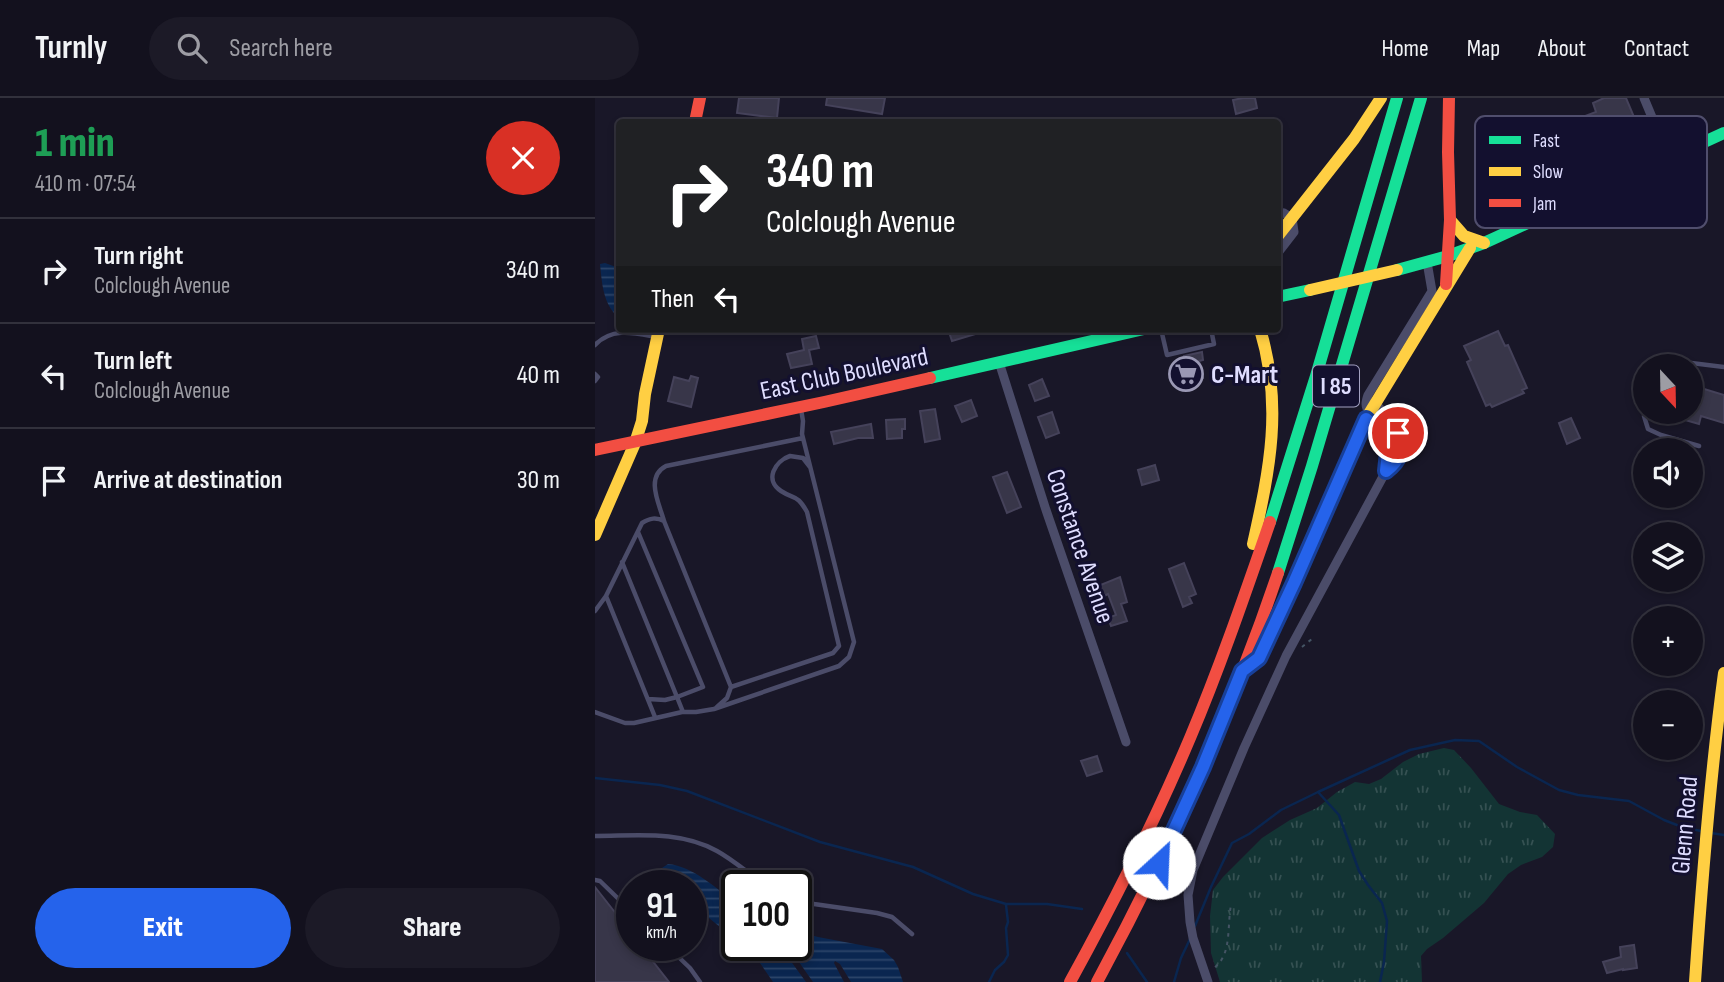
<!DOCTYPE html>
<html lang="en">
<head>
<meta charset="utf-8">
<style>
	body { margin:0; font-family:"Sofia Sans Condensed",sans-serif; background:#1c1a27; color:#f1f3f6; height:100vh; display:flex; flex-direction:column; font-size:26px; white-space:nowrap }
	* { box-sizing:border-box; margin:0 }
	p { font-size:23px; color:#9d9da4 }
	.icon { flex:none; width:38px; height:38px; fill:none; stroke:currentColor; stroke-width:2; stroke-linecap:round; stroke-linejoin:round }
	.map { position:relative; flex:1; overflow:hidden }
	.panel { display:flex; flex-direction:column; background:#13111e; width:595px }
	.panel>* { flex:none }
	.hud { position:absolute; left:21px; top:21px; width:665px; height:214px; border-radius:7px; box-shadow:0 4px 10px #0003,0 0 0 2px #32313c; background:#202124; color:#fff; overflow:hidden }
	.needle { width:46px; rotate:158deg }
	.controls { position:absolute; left:1038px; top:256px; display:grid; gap:14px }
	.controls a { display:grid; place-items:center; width:70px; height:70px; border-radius:50%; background:#13111e; box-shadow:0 4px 10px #0003,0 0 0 2px #32313c; font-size:35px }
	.speed { position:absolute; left:21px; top:772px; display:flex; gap:14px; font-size:35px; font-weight:700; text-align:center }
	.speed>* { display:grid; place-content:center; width:91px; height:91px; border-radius:50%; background:#13111e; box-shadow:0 4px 10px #0003,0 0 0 2px #32313c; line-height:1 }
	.speed small { font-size:18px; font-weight:400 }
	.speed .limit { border:4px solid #111; border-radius:10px; background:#fff; color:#111 }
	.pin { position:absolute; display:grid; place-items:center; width:60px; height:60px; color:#fff; margin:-30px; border:4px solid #fff; border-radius:50%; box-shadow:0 2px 7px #0007 }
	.me { position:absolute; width:77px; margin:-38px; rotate:25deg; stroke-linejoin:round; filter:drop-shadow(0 0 5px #0008) }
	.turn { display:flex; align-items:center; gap:24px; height:147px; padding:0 35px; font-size:32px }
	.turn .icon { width:91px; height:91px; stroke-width:2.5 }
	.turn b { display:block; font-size:49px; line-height:60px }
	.then { display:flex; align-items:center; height:66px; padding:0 35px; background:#0003; gap:14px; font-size:26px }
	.round { display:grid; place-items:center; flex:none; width:74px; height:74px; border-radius:37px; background:#1c1a27 }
	.headline { display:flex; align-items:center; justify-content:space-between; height:119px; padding:0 35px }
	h1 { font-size:42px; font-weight:800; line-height:52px; color:#1e9e55 }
	.cta { display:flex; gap:14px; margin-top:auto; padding:14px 35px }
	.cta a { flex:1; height:80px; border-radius:42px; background:#2563eb; color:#fff; font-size:28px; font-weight:800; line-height:80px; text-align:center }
	.cta a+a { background:#1c1a27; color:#f1f3f6 }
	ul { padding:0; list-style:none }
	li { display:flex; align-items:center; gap:21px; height:105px; padding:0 35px; border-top:2px solid #32313c }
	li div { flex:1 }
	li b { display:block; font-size:26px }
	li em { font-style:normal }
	header { display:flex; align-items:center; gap:42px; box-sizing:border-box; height:98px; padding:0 35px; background:#13111e; border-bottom:2px solid #32313c }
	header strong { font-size:33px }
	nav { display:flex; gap:38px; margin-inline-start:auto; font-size:24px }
	.search { width:490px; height:63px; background:#1c1a27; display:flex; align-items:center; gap:18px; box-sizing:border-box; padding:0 24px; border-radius:38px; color:#9d9da4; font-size:26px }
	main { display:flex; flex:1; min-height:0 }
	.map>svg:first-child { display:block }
	.grass { fill:url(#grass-tufts) }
	.water { fill:url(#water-rules) }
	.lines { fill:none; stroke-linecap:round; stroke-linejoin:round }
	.stream { stroke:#0a2650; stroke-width:2.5 }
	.building { fill:#383649; stroke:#45425a; stroke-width:2 }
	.path { stroke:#445464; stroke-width:2; stroke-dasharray:3.5 5; stroke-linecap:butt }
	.lane { stroke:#4b4c69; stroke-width:4.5 }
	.street { stroke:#4b4c69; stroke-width:9 }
	.fast { stroke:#16e098; stroke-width:12 }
	.slow { stroke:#ffcf43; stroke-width:12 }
	.jam { stroke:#f24e42; stroke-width:12 }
	.slow-bridge { stroke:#ffcf43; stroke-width:12 }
	.route-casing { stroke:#184099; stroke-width:18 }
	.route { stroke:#2563eb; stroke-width:12 }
	.labels { text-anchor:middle; stroke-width:6; stroke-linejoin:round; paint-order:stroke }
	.shield { fill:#13102f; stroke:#a2a0c1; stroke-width:2 }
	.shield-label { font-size:24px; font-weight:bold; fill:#dfddff }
	.street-label { font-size:26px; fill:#dfddff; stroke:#13102f }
	.poi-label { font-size:26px; font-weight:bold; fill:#dfddff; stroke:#13102f; text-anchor:start }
	.key { fill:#13102f; stroke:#504e6d; stroke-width:2 }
	.key-label { font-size:19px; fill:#dfddff }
</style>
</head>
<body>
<header>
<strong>Turnly</strong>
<div class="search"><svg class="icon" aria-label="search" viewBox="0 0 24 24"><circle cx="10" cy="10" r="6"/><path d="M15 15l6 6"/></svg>Search here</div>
<nav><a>Home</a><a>Map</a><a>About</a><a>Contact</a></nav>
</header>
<main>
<section class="panel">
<div class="headline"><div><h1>1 min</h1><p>410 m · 07:54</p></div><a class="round" style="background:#d93025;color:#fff"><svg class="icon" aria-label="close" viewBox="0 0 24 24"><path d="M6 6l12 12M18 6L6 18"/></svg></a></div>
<ul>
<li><svg class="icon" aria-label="right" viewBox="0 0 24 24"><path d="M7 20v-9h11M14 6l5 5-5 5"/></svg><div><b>Turn right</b><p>Colclough Avenue</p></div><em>340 m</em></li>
<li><svg class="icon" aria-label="left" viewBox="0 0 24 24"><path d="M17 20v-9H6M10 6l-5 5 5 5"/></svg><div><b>Turn left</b><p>Colclough Avenue</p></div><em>40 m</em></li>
<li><svg class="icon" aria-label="arrive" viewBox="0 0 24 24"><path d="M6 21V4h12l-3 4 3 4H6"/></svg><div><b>Arrive at destination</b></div><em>30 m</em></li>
</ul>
<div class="cta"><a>Exit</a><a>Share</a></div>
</section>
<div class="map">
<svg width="1129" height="884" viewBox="0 0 1129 884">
	<defs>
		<pattern id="grass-tufts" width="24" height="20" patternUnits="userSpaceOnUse" patternTransform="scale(1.75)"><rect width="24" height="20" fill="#133434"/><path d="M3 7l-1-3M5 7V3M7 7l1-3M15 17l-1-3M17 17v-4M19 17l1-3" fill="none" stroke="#355152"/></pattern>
		<pattern id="water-rules" width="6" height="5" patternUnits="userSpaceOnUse" patternTransform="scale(1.75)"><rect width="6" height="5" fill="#0a2650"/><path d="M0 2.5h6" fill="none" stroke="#2d456a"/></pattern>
	</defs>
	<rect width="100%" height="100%" fill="#191728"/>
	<!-- grass -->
	<path class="grass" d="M849,650L859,652L876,670L904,706L925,714L942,717L960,736L958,749L947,759L926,767L913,776L889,805L848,840L832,851L826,858L827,884H625L616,855L615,818L618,792L628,779L667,740L695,722L722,710L742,694L760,684L774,686L786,681L808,664L824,656Z"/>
	<!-- water -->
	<path class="water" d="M10,165L24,170V215L22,218C8,205 7,185 5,166Z
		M73,766C98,768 122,791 142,806V843L114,820L105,811H96V788L80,787L68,774L67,770Z
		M201,833L223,839L287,851L299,862L303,869L308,884H256L245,866L240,863L239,865L249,884H218L192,847H201Z
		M148,847H184L211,884H178L165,865Z"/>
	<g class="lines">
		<!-- stream -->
		<path class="stream" d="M0,680L65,687L92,693L225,744L318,769L378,796L411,806H452L487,811
			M723,694L744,717L764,773L773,787L787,805L792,823L789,864L785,884
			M1116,735L1129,737
			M600,828L616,789L637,745L654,736L686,712L723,694L815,652L860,642L884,643L922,669L964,692L983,697L1034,703L1069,722L1087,729L1106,733
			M532,855L552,884
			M394,884L400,872L409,864L413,857L411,830L413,824L411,807
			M579,884L586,860L595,841"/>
	</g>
	<!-- building -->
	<path class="building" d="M144,0H184L182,20L142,15Z
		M232,0H290L287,16L231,7Z
		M648,0H660L662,10L641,16L638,2Z
		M1009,0H1031L1039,19L1028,24L1032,34L1016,42L1017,44L999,50L993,38L998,36L990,18L1001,14L998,5Z
		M353,231H390L391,233L357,243Z
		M903,233L910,248L913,247L932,290L927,292L929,295L897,309L895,306L891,308L872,264L876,262L869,248Z
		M221,238L224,250L214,252L217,266L196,270L192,256L209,252L207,241Z
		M607,254L608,262L604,263L608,280L578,287L575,271L591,267L589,258Z
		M96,278L103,280L96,309L73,303L79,279L94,283Z
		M447,281L454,298L440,303L434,287Z
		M1096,287L1129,297V325L1106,318L1104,326L1066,315V313H1096Z
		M376,302L382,318L367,324L360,308Z
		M340,311L345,341L330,344L325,313Z
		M457,314L464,335L451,340L443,319Z
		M976,320L985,340L972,346L964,325Z
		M310,321V331H307V340L292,341L291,322Z
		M276,326L278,340H263L239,346L236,334Z
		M560,367L564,382L547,387L543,372Z
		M412,374L426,409L412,415L398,379Z
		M589,465L601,496L594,499L597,505L588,509L574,471Z
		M525,479L532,504L526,506L532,523L516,528L513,520L521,517L513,496L507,499L503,488Z
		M502,658L507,673L492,678L486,663Z
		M0,789L37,836V847H45L74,884H0Z
		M1039,847L1042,870L1028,872V871L1012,875L1008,864L1026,859L1025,849Z"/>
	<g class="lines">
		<!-- path -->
		<path class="path" d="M707,549L718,540
			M620,869C637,856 632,827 636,807"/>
		<!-- lane -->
		<path class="lane" d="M566,231L572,257L619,246L616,231
			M0,247C17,229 39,235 62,239
			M1065,268L1080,263L1129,269
			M0,276L3,279L0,283
			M1050,313L1049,318L1053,331L1066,337L1104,348
			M208,340L71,368C50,379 64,405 69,423L136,589L238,555L244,548L212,414C202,396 200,402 186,393C169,382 180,363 195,358L208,360L215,369
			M43,434L108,589L82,599L88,614
			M27,464L82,599L70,602L53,601
			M11,498L60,619
			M0,513L11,498L47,425C55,420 61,419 69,423
			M122,609L132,600L136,589
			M0,614L30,625H39L87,614H101L119,611L244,568L254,559L259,544L207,336L208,323L206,311
			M0,738C42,738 84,732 122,753C140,763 155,777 172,788
			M0,782L5,783L37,814
			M201,801L219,806L282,815L297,819L317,836
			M71,847L95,870L105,884"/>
		<!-- street -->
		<path class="street" d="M1049,0L1074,60
			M682,114L689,115L697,120L699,134L682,156
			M404,264L451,412L531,644
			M775,314C769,309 771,303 773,297L837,193L832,164
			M771,321L786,334L794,345L791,373
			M613,884L598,840L595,824L593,797L598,772L649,650L691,558L791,373C820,349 800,326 780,305"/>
		<!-- fast -->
		<path class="fast" d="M802,172L853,158L889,145L1129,35
			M682,199L715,192
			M335,280L549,231
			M675,424L721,278L802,0
			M683,475L717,368L826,0"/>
		<!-- slow -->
		<path class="slow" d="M855,122L869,138L889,145
			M682,139L759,41L786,0
			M0,437L40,345L47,323L50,296L64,231
			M658,446C675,370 688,307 665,231
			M649,571L664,560L699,485L766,329L875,150
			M1100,884C1107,781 1115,678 1129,575"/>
		<!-- jam -->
		<path class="jam" d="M100,24L105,0
			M851,186L855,122L853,54L854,0
			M0,352L229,304L335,280
			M475,884C519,804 560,723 595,640C625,569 650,496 675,424
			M502,884C573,753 635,617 683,475"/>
		<!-- slow-bridge -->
		<path class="slow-bridge" d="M715,192L802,172"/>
	</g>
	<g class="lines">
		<!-- route casing -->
		<g class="route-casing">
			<path id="route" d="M564,765L608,669L647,573L664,560L699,485L771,321L786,334L794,345L791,373C805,362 809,352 803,335"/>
		</g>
		<!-- route -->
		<use href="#route" class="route"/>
	</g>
	<!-- icons -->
	<defs>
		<g id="supermarket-ring" transform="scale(1.75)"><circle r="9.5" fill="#13102f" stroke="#9a98b4" stroke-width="1.5"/><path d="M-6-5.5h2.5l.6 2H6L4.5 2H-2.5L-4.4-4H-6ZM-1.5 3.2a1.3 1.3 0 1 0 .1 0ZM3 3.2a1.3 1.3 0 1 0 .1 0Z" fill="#9a98b4"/></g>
	</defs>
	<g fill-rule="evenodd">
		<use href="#supermarket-ring" x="591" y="276"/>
	</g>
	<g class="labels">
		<!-- shield labels -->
		<rect class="shield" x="718" y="267.5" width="46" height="41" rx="5"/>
		<g class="shield-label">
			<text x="741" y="296">I 85</text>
		</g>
		<!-- street labels -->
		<g class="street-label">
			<text transform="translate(249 275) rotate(-12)" y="9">East Club Boulevard</text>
			<text transform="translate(486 448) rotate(71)" y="9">Constance Avenue</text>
			<text transform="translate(1089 727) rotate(-85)" y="9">Glenn Road</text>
		</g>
		<!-- poi labels -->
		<g class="poi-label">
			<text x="616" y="285">C-Mart</text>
		</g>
	</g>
	<!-- legend -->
	<rect x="880" y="18" width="232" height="112" rx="10" class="key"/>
	<rect x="894" y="38" width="32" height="8" fill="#16e098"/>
	<rect x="894" y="69" width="32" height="9" fill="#ffcf43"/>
	<rect x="894" y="101" width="32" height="8" fill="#f24e42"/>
	<g class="key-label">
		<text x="938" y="49">Fast</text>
		<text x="938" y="80">Slow</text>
		<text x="938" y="112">Jam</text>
	</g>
</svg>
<div class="controls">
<a><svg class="needle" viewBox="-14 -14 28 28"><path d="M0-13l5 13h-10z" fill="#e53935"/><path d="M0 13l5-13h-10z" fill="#9d9da4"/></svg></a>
<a><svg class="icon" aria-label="sound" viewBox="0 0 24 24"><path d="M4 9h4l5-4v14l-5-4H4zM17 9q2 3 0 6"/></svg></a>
<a><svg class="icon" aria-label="layers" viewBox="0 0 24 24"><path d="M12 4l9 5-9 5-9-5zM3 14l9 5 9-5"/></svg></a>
<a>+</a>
<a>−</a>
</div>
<div class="speed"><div>91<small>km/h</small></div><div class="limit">100</div></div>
<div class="pin" style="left:803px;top:335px;background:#d93025"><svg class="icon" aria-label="arrive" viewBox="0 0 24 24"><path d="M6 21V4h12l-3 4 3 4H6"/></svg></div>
<svg class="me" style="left:564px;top:765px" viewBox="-20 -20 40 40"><circle r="19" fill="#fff"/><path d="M0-13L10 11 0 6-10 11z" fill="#2563eb"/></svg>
<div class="hud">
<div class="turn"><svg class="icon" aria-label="right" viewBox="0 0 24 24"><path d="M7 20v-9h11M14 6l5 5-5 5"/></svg><div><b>340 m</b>Colclough Avenue</div></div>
<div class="then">Then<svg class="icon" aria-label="left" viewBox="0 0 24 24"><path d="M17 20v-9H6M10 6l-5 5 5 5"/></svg></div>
</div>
</div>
</main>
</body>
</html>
